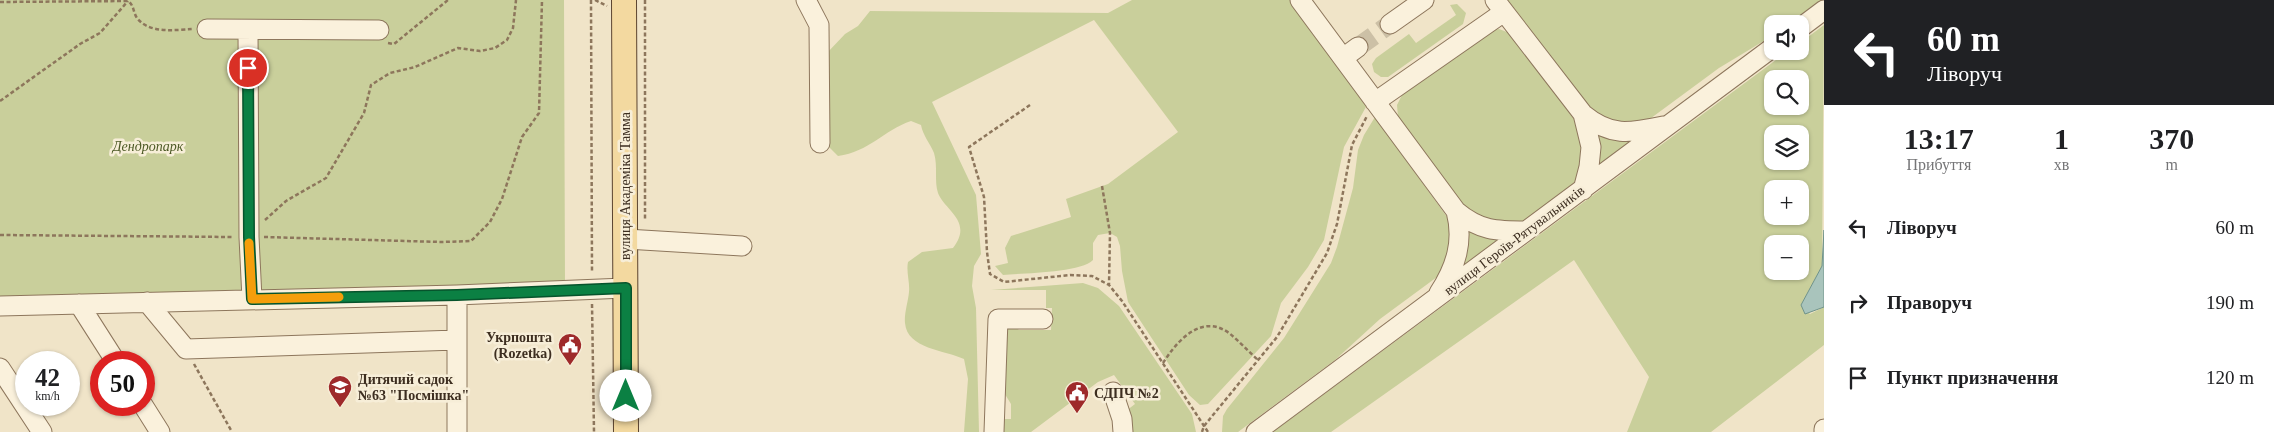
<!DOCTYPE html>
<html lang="uk">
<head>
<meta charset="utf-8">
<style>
	body { margin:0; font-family:Georgia,serif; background:#f6f6f6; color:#202124; height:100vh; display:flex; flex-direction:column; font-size:19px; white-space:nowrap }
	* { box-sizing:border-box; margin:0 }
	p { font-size:16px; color:#757577 }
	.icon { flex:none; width:28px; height:28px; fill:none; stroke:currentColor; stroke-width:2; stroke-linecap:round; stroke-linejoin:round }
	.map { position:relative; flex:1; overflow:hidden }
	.panel { display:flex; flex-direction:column; background:#fff; width:450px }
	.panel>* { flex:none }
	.banner { background:#202124; color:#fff; overflow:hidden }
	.buttons { position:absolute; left:1764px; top:15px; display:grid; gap:10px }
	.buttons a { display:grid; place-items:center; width:45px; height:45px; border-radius:10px; background:#fff; box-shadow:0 1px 4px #0004; font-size:25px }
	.speed { position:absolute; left:15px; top:351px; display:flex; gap:10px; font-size:25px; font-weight:700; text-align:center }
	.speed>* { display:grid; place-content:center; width:65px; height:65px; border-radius:50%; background:#fff; box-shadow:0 1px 4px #0004; line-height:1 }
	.speed small { font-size:12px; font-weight:400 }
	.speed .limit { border:8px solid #d22; background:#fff; color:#111 }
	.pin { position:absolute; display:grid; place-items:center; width:42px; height:42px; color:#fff; margin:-21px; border:2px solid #fff; border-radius:50%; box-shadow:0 1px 5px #0007 }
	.me { position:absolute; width:55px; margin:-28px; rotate:0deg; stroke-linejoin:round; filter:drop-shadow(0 0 4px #0008) }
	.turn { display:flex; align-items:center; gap:18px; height:105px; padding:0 20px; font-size:22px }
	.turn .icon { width:65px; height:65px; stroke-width:2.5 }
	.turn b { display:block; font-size:35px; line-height:42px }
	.eta { display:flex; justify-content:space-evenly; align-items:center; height:85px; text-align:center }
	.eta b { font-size:30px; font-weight:800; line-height:35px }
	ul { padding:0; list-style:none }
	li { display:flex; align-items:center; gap:15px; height:75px; padding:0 20px }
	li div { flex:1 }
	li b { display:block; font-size:19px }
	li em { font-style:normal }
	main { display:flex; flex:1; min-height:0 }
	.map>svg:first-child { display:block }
	.green { fill:#c9cf9b; fill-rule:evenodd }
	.water { fill:#a9c4bc; stroke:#6f938a }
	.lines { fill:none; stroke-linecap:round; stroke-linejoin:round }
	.minor-tunnel { stroke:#ccc0a6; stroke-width:19; stroke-dasharray:19 9; stroke-linecap:butt }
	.minor-casing { stroke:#8d765c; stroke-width:21 }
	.major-casing { stroke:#5b4430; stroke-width:26 }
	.path { stroke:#8d765c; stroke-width:2.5; stroke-dasharray:4 2.5; stroke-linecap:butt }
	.minor { stroke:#faf1dc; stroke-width:19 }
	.major { stroke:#f3d9a0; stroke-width:24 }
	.route-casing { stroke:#07532c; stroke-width:12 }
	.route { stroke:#0b8043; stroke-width:9 }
	.slow { stroke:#f59e0b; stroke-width:9 }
	.labels { text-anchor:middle; stroke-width:5; stroke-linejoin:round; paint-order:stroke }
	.park-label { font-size:14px; font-style:italic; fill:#4d5a26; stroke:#f7eed8 }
	.street-label { font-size:14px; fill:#3d2e20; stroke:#f7eed8 }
	.poi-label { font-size:14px; font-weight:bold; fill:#3d2e20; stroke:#f7eed8; text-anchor:start }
</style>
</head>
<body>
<main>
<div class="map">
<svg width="1824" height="432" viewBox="0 0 1824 432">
	<rect width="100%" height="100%" fill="#f0e4c8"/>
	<!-- green -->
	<path class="green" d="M0,0H564L565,283L0,297Z
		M1132,0H1290L1367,105L1344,147L1324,240L1308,267L1281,303L1271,336L1208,404L1200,405L1189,395L1128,302L1122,271L1120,246L1117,237L1110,233L1098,235L1093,243V260C1080,273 1024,273 1003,275L995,266L1008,263L1005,248L1011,236L1071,217L1066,199L1108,184L1178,132L1094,20L932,102L976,195L981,254L974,266L972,286L976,308L979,432H964L968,379L964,359C945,350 907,349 905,323C904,314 908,302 909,292C910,282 906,272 908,262L922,252L953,248C974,221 944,210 938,193C934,181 938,166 934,153C930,143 923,136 921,125L911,121C884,130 869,152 838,156L824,142C824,135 823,128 824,122C828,108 833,105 822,93L827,53L845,34L858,26L870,11L1108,13Z
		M1506,0H1822L1789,24H1772V36L1719,68L1643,124L1628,127L1593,117Z
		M1457,4L1466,13L1463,24L1388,77H1381L1374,72L1372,64L1376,58L1409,34L1416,43L1456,15L1450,5Z
		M1824,25L1822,266L1801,305L1810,314L1824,307V345L1711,432H1627L1649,377L1574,260L1331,432H1273L1788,51H1800V43ZM1772,79H1800V106H1772ZM1772,134H1800V161H1772ZM1772,189H1800V216H1772ZM1772,244H1800V271H1772Z
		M1499,29L1512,34L1582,130V174L1575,182L1521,223L1509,226L1470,218L1398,117L1397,105L1403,93L1494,30Z
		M1375,117L1455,228L1444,269L1437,277L1380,319L1335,360L1238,432H1222L1223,416L1227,409L1284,338L1331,263L1337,247L1353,188L1358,150L1364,135Z
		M1600,131L1639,135L1594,169L1593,135Z
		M1465,224L1503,236L1455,271Z
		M1083,283L1098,288L1119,306L1192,414L1196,432H1128L1126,411L1135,404L1114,375L1098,382L1031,432H999L1000,419H1011V404L1003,391L1004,328L1015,327L1019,330H1051L1052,308H1046V290H991Z"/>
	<!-- water -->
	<path class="water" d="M1824,230V307L1805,314L1801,305L1822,266Z"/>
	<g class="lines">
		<!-- minor-tunnel -->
		<path class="minor-tunnel" d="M1358,47L1390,24"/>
		<!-- minor casing -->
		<g class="minor-casing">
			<path id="minor" d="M806,0L819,25L820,143
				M1300,0L1456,211C1464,241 1456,267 1439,293
				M1495,0L1583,114L1591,147L1589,167L1583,190
				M1390,24L1424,0
				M1800,28L1824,10
				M207,29L379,30
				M248,30L249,237L252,299
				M1343,58L1358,47
				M1375,102L1504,12
				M1583,114C1611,137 1629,133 1663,126
				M1456,211C1480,231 1496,231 1526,231
				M626,239L742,246
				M147,302L186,349L457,340V295
				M79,304L116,362
				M0,306L457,295L625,288
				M0,368L42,432
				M1113,392L1122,419L1123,432
				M143,405L160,432
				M457,432V340
				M994,432L998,319H1043
				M1256,432L1772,48
				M1824,432V429"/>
		</g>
		<!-- major casing -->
		<g class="major-casing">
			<path id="major" d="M624,0L626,432"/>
		</g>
		<!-- path -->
		<path class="path" d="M591,0L592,273
			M595,0L607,6
			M645,0V221
			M0,2L128,1C134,5 133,12 137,18C149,34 176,30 193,29
			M388,43L394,44L448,0
			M0,101L80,44L100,33L128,1
			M1030,105L969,147L984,197L987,252L990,274L1004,282L1070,275L1092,276L1109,285L1122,301L1208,432
			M1102,186L1110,233L1109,285
			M265,220L286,201L326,178L364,113L371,85L390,73L415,67L458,48L480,51L495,48L507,40L513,28L516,0
			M0,235L233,237
			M264,237L442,242L471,241L490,222L502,199L522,137L539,113L542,0
			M592,304L594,432
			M1163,363C1177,341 1201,313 1229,333C1239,341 1248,351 1258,360
			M194,364L232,432
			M1202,432L1204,426L1277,337L1327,253L1337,224L1352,145L1367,116"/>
		<!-- minor -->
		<use href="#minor" class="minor"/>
		<!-- major -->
		<use href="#major" class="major"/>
	</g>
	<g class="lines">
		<!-- route casing -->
		<g class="route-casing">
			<path id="route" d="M248,68L249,237L252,299L457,295L626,288V396"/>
		</g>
		<!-- route -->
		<use href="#route" class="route"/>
		<!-- slow -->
		<path class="slow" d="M249,243L252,299L339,297"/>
	</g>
	<!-- icons -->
	<defs>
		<g id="civic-pin" transform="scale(1.25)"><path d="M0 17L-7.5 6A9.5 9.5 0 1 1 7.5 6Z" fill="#9e2a2b" stroke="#f7eed8"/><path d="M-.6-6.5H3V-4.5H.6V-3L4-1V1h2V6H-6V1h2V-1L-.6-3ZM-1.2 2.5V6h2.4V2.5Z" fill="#fff"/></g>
		<g id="school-pin" transform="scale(1.25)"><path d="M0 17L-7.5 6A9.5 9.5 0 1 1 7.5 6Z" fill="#9e2a2b" stroke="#f7eed8"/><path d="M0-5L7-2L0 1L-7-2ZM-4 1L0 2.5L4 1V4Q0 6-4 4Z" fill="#fff"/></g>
	</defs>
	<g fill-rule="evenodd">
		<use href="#civic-pin" x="570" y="345"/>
		<use href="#school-pin" x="340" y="387"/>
		<use href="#civic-pin" x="1077" y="393"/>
	</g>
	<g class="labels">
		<!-- park labels -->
		<g class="park-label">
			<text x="148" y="151">Дендропарк</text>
		</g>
		<!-- street labels -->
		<g class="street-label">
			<text transform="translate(625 186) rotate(-90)" y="5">вулиця Академіка Тамма</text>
			<text transform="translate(1514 240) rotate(-37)" y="5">вулиця Героїв-Рятувальників</text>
		</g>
		<!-- poi labels -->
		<g class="poi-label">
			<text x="552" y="342" text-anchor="end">Укрпошта<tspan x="552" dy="16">(Rozetka)</tspan></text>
			<text x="358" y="384">Дитячий садок<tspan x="358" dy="16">№63 "Посмішка"</tspan></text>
			<text x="1094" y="398">СДПЧ №2</text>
		</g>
	</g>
</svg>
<div class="buttons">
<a><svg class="icon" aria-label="sound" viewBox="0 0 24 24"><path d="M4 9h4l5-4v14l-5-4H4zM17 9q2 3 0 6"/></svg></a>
<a><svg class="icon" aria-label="search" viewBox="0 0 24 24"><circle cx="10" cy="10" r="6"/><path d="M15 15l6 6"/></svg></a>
<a><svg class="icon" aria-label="layers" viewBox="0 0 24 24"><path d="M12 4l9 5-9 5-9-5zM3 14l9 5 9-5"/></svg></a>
<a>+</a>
<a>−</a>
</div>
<div class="speed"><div>42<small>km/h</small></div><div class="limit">50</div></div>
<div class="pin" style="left:248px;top:68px;background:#d93025"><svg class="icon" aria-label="arrive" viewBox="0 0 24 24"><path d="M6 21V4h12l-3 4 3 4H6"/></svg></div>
<svg class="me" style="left:626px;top:396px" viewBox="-20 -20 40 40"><circle r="19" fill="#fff"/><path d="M0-13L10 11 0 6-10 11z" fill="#0b8043"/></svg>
</div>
<section class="panel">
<div class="banner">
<div class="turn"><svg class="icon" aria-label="left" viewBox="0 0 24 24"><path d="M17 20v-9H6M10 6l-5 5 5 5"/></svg><div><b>60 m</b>Ліворуч</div></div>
</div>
<div class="eta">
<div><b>13:17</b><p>Прибуття</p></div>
<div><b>1</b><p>хв</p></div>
<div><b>370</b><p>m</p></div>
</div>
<ul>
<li><svg class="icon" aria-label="left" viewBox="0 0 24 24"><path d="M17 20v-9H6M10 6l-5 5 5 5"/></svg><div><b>Ліворуч</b></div><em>60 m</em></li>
<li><svg class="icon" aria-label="right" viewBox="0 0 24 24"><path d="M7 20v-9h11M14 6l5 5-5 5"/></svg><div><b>Праворуч</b></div><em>190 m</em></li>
<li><svg class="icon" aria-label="arrive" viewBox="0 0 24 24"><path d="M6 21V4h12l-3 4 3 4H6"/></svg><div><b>Пункт призначення</b></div><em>120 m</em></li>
</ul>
</section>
</main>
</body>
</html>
